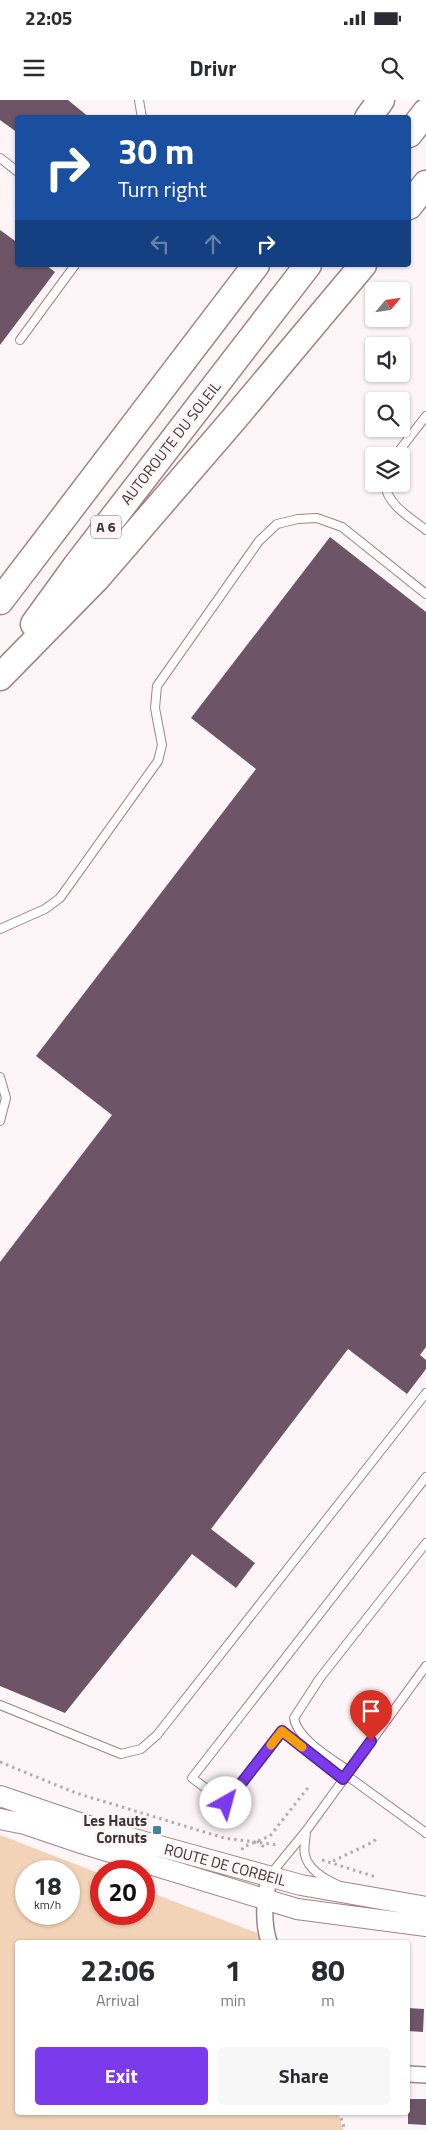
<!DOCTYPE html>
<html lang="en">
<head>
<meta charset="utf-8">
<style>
	body { margin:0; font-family:"Titillium Web",sans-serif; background:#f7f7f7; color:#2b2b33; height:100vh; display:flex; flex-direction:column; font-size:19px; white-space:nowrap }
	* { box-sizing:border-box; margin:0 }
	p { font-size:16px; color:#7c7c81 }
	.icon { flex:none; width:28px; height:28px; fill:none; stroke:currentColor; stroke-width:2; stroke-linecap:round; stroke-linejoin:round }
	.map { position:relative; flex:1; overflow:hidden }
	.details { position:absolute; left:15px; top:1840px; width:395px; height:175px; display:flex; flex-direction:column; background:#fff; border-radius:5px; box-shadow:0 1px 4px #0004 }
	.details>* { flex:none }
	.hud { position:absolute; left:15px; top:15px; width:396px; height:152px; border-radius:5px; box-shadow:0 1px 4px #0004; background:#1a4fa0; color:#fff; overflow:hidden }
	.needle { width:32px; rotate:61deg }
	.buttons { position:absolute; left:365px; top:182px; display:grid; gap:10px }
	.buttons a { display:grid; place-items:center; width:45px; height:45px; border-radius:5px; background:#fff; box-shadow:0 1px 4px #0004; font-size:25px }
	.speed { position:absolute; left:15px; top:1760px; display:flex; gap:10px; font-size:25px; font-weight:700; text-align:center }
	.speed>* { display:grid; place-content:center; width:65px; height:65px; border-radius:50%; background:#fff; box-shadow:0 1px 4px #0004; line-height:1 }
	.speed small { font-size:12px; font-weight:400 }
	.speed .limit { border:8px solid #d22; background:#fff; color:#111 }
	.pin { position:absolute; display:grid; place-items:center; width:42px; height:42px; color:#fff; margin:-51px -21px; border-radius:50% 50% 50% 0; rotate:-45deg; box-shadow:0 0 5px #0007 }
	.pin .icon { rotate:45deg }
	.me { position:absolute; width:55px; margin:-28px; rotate:38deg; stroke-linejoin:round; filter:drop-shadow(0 0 4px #0008) }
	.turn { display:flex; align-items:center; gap:18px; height:105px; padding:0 20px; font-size:22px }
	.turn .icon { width:65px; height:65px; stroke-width:2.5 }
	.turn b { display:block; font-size:35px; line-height:42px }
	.lanes { display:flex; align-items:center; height:48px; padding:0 20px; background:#0003; justify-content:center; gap:25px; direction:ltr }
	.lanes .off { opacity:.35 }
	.eta { display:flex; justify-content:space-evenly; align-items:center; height:85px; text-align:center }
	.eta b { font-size:30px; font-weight:700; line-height:35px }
	.button { display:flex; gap:10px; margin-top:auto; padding:10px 20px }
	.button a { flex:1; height:58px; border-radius:5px; background:#7c3aed; color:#fff; font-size:20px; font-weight:700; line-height:58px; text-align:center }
	.button a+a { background:#f7f7f7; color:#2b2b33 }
	.status { display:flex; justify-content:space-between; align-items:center; height:35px; padding:0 25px; background:#fff; direction:ltr }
	.status svg { height:14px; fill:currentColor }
	header { display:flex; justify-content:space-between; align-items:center; height:65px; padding:0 20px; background:#fff; font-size:22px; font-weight:700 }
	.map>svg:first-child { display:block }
	.green { fill:#f2d3b8; fill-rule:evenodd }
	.building { fill:#6d5567 }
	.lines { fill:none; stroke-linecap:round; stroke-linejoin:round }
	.lane-casing { stroke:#a38288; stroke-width:10 }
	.street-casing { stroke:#a38288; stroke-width:18 }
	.secondary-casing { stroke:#a38288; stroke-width:22 }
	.highway-casing { stroke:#a38288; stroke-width:29 }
	.path { stroke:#b5aaad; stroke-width:3; stroke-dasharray:2.5 4; stroke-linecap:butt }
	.lane { stroke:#fff; stroke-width:8 }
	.street { stroke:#fff; stroke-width:15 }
	.secondary { stroke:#fff; stroke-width:20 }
	.highway { stroke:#fff; stroke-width:26 }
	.route-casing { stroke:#51269a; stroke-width:12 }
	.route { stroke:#7c3aed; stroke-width:9 }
	.slow { stroke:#f59e0b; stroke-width:9 }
	.poi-dot { fill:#438396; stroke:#fdf5f7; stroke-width:2 }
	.labels { text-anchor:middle; stroke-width:5; stroke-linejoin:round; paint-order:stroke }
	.shield { fill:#fdf5f7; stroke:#786c6e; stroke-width:1 }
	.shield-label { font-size:14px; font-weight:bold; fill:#3f3134 }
	.street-label { font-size:15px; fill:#3f3134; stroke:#fdf5f7 }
	.poi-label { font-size:15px; font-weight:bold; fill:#3f3134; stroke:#fdf5f7; text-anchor:end }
</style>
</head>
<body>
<div class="status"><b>22:05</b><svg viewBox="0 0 49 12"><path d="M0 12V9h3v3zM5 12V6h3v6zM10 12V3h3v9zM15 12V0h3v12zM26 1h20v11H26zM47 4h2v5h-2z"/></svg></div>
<header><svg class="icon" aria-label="menu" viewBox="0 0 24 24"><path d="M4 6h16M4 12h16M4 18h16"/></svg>Drivr<svg class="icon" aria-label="search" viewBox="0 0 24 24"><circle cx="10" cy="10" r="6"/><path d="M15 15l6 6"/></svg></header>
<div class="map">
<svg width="426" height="2030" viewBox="0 0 426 2030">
	<rect width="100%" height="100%" fill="#fdf5f7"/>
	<!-- green -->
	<path class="green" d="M0,1735L101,1774V1814H144V1790L260,1834L263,1842H18V2012L333,2013L339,2015L343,2030H0ZM26,1771H69V1814H26Z"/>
	<!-- building -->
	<path class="building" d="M0,0H68L90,18H18V33L0,20Z
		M0,130L18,143V165H46L55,172L0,245Z
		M330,437L426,512V1247L420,1255L426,1260V1269L407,1294L348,1249L211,1429L255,1463L236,1488L192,1454L65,1613L0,1586V1162L112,1015L36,956L256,669L191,618Z
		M408,1908L424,1909L423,1932L408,1931Z
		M408,1999H426V2025L408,2024Z"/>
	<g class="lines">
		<!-- lane casing -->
		<g class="lane-casing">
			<path id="lane" d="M139,0L142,18
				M0,58L18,72
				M20,240L75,165
				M395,356L426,316
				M385,384C387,405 411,418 426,430
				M0,829L45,809L60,798L158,661L162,645L155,608L157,586L259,441L277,424L298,419L317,418L342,427L426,494
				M0,977L6,998L0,1021
				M0,1605L121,1654L141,1649L157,1635L426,1293
				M349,1671C332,1659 297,1639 294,1618L320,1578L426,1443
				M346,1675L426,1733
				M343,1679L282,1631L226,1703L192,1678L426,1377
				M306,1731C306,1739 303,1748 305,1755C308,1769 324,1779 336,1784
				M270,1775L306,1731L426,1566"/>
		</g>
		<!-- street casing -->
		<g class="street-casing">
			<path id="street" d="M269,1842C262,1820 265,1799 269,1777
				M408,1974L426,1975"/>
		</g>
		<!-- secondary casing -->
		<g class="secondary-casing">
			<path id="secondary" d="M0,1696L94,1728L301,1785L426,1807
				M0,1719L25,1724L84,1744L297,1809L426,1826"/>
		</g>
		<!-- highway casing -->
		<g class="highway-casing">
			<path id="highway" d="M368,18L381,0
				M409,34L426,12
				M409,106L426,84
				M0,501L256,165
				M34,524L76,466L308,165
				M0,577L97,478L234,319L363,165"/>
		</g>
		<!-- path -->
		<path class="path" d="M0,1662L76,1693L224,1738L278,1745
			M257,1741L266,1749
			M242,1750L243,1747L270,1736L310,1685
			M322,1760L376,1777
			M333,1761L373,1742L377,1738
			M339,2012L345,2030"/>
		<!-- lane -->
		<use href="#lane" class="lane"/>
		<!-- street -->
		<use href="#street" class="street"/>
		<!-- secondary -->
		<use href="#secondary" class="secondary"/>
		<!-- highway -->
		<use href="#highway" class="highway"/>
	</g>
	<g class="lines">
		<!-- route casing -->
		<g class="route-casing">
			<path id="route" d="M226,1703L282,1631L343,1679L371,1641"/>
		</g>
		<!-- route -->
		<use href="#route" class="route"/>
		<!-- slow -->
		<path class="slow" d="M271,1645L282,1631L302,1647"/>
	</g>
	<!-- markers -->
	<rect class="poi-dot" x="152" y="1725" width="10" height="10" rx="2.5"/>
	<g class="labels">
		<!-- shield labels -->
		<rect class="shield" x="91" y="415.5" width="30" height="23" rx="4"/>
		<g class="shield-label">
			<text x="106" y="432">A 6</text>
		</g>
		<!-- street labels -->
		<g class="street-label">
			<text transform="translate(171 343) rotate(-52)" y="5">AUTOROUTE DU SOLEIL</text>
			<text transform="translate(225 1765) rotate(15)" y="5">ROUTE DE CORBEIL</text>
		</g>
		<!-- poi labels -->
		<g class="poi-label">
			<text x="147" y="1726">Les Hauts<tspan x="147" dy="17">Cornuts</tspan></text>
		</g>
	</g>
</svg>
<div class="buttons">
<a><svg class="needle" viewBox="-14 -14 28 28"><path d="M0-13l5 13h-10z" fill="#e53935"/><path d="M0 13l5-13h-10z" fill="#7c7c81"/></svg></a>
<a><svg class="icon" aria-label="sound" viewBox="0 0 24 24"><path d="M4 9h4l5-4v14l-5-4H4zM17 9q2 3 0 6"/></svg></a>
<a><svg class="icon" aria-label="search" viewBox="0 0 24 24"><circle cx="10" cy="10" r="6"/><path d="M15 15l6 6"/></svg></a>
<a><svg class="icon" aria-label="layers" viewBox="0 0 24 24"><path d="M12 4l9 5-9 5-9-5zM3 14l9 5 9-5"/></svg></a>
</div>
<div class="speed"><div>18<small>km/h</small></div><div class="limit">20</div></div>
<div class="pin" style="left:371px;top:1641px;background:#d93025"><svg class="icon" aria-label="arrive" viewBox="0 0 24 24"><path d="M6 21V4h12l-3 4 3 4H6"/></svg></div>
<svg class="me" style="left:226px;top:1703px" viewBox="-20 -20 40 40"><circle r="19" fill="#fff"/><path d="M0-13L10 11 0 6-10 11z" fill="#7c3aed"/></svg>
<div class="hud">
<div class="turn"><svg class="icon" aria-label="right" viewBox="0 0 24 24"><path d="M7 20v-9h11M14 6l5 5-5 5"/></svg><div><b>30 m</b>Turn right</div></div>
<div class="lanes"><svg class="icon off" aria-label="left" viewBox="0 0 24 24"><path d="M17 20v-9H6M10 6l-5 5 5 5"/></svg><svg class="icon off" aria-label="ahead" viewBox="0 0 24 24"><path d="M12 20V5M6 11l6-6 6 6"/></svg><svg class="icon" aria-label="right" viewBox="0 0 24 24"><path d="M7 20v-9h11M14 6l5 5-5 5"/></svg></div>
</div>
<section class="details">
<div class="eta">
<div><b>22:06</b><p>Arrival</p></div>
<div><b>1</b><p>min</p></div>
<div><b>80</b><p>m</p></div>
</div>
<div class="button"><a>Exit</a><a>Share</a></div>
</section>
</div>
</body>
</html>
